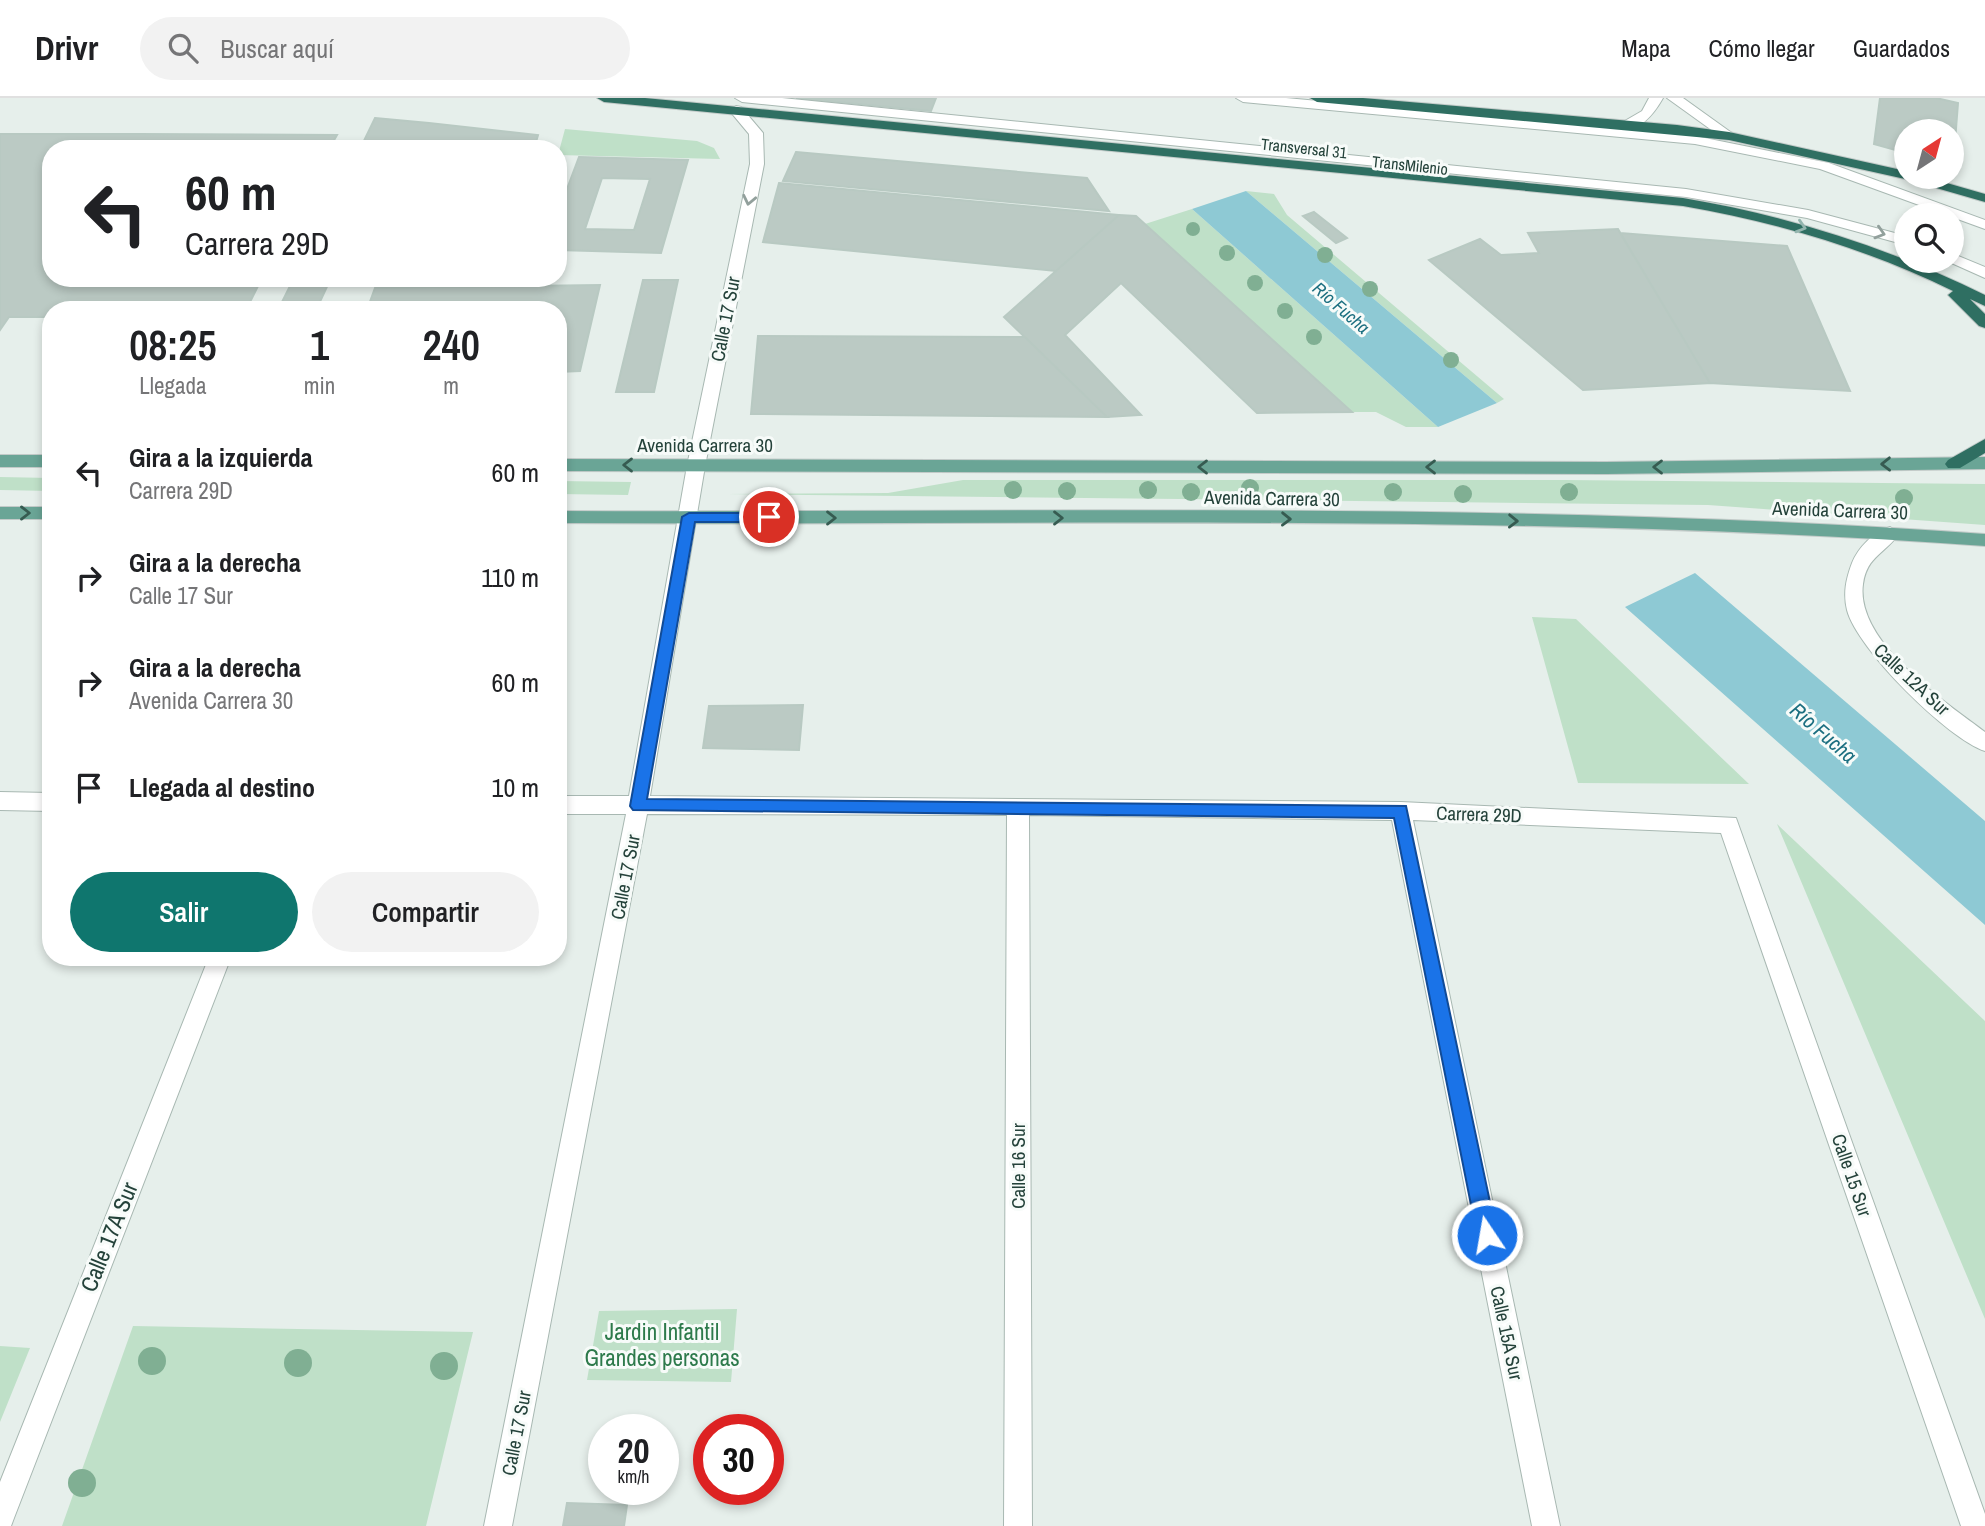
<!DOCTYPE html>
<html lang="es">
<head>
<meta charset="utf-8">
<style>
	body { margin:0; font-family:"Archivo Narrow",sans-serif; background:#f2f2f2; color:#202124; height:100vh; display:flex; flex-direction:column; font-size:26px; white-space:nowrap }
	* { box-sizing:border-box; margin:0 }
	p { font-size:23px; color:#757577 }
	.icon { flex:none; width:38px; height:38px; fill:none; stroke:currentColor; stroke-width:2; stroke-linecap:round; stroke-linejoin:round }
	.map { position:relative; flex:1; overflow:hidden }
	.sheet { position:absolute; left:42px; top:203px; width:525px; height:665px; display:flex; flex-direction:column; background:#fff; border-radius:28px; box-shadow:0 4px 10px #0003 }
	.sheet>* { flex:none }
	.hud { position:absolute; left:42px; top:42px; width:525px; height:147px; border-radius:28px; box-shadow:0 4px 10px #0003; background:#fff; color:#202124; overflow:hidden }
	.needle { width:46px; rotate:36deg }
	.tools { position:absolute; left:1894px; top:21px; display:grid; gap:14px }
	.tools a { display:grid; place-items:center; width:70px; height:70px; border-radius:50%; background:#fff; box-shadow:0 4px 10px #0003; font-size:35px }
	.speed { position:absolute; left:588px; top:1316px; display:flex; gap:14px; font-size:35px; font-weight:700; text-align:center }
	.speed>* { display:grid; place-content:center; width:91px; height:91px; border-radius:50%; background:#fff; box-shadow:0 4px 10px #0003; line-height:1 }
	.speed small { font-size:18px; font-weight:400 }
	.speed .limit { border:10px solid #d22; background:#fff; color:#111 }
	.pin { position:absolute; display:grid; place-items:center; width:60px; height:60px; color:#fff; margin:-30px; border:4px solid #fff; border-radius:50%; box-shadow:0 2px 7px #0007 }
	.me { position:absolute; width:77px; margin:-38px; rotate:348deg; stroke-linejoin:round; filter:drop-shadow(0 0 5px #0008) }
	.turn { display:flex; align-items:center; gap:24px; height:147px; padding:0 28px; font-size:32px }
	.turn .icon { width:91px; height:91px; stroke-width:2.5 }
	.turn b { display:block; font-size:49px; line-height:60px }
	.eta { display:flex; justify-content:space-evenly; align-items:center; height:119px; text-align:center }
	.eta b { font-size:42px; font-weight:600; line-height:49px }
	.action { display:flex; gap:14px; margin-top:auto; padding:14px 28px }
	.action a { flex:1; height:80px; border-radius:42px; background:#0f766e; color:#fff; font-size:28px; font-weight:600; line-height:80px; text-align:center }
	.action a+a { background:#f2f2f2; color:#202124 }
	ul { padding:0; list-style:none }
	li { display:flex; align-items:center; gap:21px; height:105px; padding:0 28px }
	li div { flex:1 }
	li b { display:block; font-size:26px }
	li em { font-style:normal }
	header { display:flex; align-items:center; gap:42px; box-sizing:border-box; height:98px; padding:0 35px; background:#fff; border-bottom:2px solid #e0e0e0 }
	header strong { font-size:33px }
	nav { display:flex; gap:38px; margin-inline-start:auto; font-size:24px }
	.search { width:490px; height:63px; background:#f2f2f2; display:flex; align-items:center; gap:18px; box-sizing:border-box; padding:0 24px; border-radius:38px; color:#757577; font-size:26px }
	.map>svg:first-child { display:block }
	.green { fill:#bfe0c8 }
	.water { fill:#8ec9d4 }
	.building { fill:#bbcac4; stroke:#b8c9c2; stroke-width:2; fill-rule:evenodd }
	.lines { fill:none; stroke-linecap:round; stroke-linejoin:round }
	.minor-casing { stroke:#a8b8b2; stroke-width:2 }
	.major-casing { stroke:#c2cac8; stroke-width:2 }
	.highway-casing { stroke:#c2cac8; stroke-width:2 }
	.minor { fill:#fff; fill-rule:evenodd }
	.major { fill:#6aa596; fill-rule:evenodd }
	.highway { fill:#2f6f62; fill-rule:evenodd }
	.tree { fill:#80af93 }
	.oneway { stroke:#92a09c }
	.oneway2 { stroke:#93b5ae }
	.oneway3 { stroke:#365b51 }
	.route { fill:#1a73e8; stroke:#114b97; stroke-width:2 }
	.labels { text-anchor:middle; stroke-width:6; stroke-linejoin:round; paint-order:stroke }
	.far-street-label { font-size:16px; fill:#24423a; stroke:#f7fbf9 }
	.far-water-label { font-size:18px; font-style:italic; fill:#1c6f80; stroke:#f7fbf9 }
	.street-label { font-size:19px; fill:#24423a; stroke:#f7fbf9 }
	.water-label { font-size:21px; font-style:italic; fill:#1c6f80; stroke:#f7fbf9 }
	.near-street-label { font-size:23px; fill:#24423a; stroke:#f7fbf9 }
	.near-park-label { font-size:23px; fill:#2d7a4b; stroke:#f7fbf9 }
</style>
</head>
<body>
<header>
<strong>Drivr</strong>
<div class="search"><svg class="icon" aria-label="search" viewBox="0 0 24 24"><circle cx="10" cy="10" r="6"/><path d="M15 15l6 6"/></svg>Buscar aquí</div>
<nav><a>Mapa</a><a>Cómo llegar</a><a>Guardados</a></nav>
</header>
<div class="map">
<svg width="1985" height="1428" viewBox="0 0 1985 1428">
	<rect width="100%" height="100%" fill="#e6efeb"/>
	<!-- green -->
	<path class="green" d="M565,31L697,43L714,50L720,61L558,57Z
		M1246,93L1274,96L1287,117L1504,301L1497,305Z
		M1192,111L1438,329H1406L1376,314H1352L1145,126Z
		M0,379L51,380V393L0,392Z
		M963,382H1565L1985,386V427L1708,407L728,396L888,395Z
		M558,383L631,384L628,397L558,396Z
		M1532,519L1576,521L1749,686L1578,685Z
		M1777,726L1985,923V1221Z
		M737,1211L731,1284L587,1282L599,1213Z
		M133,1228L473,1234L426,1428H62Z
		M0,1248L30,1250L0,1324Z"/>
	<!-- water -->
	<path class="water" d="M1246,93L1497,305L1438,329L1192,111Z
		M1695,475L1985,723V827L1625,509Z"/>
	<!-- building -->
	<path class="building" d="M796,0H936L931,13Z
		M1880,0H1936L1958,5L1953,69L1951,33H1906V55L1874,46Z
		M375,20L429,25L538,37L534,51H360Z
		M0,36H138L337,37L329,51H51V180H262L246,212H51V219H9L0,232Z
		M796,54L1087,80L1109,113L783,83Z
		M579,59L688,62L661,155L558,152V115ZM602,80L650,81L634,132L585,131Z
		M779,85L1119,117L1056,173L763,144Z
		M1314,114L1347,140L1336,145L1303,118Z
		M1119,117L1136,118L1352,314L1257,315L1121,185L1065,237L1141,317L1107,319L1004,219Z
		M1618,131L1710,285L1583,292L1429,162L1480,141L1501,157L1539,155L1528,135Z
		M1620,135L1787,148L1850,293L1710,285Z
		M294,180H331L318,208H280Z
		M643,182H678L654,294H616Z
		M600,187L580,273L558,274V212H367L375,190Z
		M758,238L1025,239L1107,319L751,316Z
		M803,607L799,652L703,650L709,608Z
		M567,1405L627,1407L624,1428H563Z"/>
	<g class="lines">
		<!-- minor casing -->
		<g class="minor-casing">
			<path id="minor" d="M735,0H782L1686,91L1808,112L1906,138V147L1807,120L1686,99L742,4Z
				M1236,0H1286L1695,38L1829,65L1985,122V131L1820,71L1695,46L1243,4Z
				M1649,0H1663C1655,14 1642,33 1623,30V24L1642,13Z
				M1667,0H1683L1736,38L1724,41Z
				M736,8L741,9L763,35L764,66L705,368L650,698L1401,704L1736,720L1985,1416V1428H1961L1721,735L1413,722L1560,1428H1532L1392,722L1029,717L1032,1428H1004L1007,717L647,716L512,1428H484L626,716H558V698H629L687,368L750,66L749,36L729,12Z
				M1951,155L1985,169V180L1947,163H1951Z
				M1890,429L1899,435C1887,455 1867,457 1863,486C1855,544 1945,604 1985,634V653C1948,641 1857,551 1847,512C1843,495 1846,481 1852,465C1858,450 1874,433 1890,429Z
				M0,694L51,695V713L0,712Z
				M209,859H231L14,1420L11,1428H0V1384Z"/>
		</g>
		<!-- major casing -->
		<g class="major-casing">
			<path id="major" d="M0,357H51V369H0Z
				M1985,359V371L1606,376L558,373V361L1606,364Z
				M0,409H51V421H0Z
				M558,413C1033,415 1511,402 1985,436V448C1511,414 1033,428 558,425Z"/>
		</g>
		<!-- highway casing -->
		<g class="highway-casing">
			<path id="highway" d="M597,0H645L1683,100C1790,118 1889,150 1985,197V208L1970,201L1985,216V230L1979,228L1948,197L1953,193C1867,151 1777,124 1683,108L604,4Z
				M1310,0H1363L1677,27L1729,34L1906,73V79H1926L1985,96V104L1905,81L1729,42L1317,4Z
				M1985,341V355L1960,370H1948L1945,366L1948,362Z"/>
		</g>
		<!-- minor -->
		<use href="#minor" class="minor"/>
		<!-- major -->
		<use href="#major" class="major"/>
		<!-- highway -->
		<use href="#highway" class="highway"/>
	</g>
	<!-- trees -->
	<g class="tree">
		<circle cx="1193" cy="131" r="7"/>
		<circle cx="1227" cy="155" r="8"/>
		<circle cx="1325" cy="157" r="8"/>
		<circle cx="1255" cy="185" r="8"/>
		<circle cx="1370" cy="191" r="8"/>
		<circle cx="1285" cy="213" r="8"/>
		<circle cx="1314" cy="239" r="8"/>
		<circle cx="1451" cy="262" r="8"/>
		<circle cx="1250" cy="390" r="9"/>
		<circle cx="1013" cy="392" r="9"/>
		<circle cx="1148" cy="392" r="9"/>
		<circle cx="1067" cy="393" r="9"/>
		<circle cx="1191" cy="394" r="9"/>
		<circle cx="1393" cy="394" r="9"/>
		<circle cx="1569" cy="394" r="9"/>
		<circle cx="1463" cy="396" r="9"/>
		<circle cx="1904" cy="400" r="9"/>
		<circle cx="152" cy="1263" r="14"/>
		<circle cx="298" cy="1265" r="14"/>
		<circle cx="444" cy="1268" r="14"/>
		<circle cx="82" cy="1385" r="14"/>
	</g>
	<!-- one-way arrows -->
	<defs><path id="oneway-chevron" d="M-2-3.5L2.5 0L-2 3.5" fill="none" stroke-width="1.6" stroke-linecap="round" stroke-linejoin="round" transform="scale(1.75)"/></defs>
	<g class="oneway">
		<use href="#oneway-chevron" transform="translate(749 102) rotate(102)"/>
		<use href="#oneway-chevron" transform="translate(1880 135) rotate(17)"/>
	</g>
	<use class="oneway2" href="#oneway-chevron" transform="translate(1801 129) rotate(17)"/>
	<g class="oneway3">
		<use href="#oneway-chevron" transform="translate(1886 366) rotate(179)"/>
		<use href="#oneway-chevron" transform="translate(628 367) rotate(-180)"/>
		<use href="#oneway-chevron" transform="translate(1203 369) rotate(-180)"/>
		<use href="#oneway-chevron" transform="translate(1431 369) rotate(-180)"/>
		<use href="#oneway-chevron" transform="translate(1658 369) rotate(180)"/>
		<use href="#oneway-chevron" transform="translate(25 415)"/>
		<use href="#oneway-chevron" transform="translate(831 420)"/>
		<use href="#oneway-chevron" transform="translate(1058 420)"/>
		<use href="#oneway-chevron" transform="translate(1286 421) rotate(1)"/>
		<use href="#oneway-chevron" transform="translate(1513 423) rotate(1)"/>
	</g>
	<!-- route -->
	<path class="route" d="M689,415H769L776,419L769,424H695L647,701L1406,708L1497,1137L1494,1143L1487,1146L1480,1143L1477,1137L1394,720L633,712L630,708L682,419Z"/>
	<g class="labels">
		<!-- far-street labels -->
		<g class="far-street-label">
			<text transform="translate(1304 50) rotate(6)" y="6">Transversal 31</text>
			<text transform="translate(1410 67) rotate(6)" y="6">TransMilenio</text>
		</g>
		<!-- far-water labels -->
		<g class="far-water-label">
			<text transform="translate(1341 210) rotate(41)" y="6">Río Fucha</text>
		</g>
		<!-- street labels -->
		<g class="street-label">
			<text transform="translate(725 221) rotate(-79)" y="7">Calle 17 Sur</text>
			<text x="705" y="354">Avenida Carrera 30</text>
			<text transform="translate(1272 400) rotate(1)" y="7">Avenida Carrera 30</text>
			<text transform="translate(1840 412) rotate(2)" y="7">Avenida Carrera 30</text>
			<text transform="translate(1912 581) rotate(43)" y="7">Calle 12A Sur</text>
			<text transform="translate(1479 716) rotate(2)" y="7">Carrera 29D</text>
			<text transform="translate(625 779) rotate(-79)" y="7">Calle 17 Sur</text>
			<text transform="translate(1018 1068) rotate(-90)" y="7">Calle 16 Sur</text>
			<text transform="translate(1852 1077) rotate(71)" y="7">Calle 15 Sur</text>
			<text transform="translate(1507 1235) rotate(78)" y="7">Calle 15A Sur</text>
			<text transform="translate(516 1335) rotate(-79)" y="7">Calle 17 Sur</text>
		</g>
		<!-- water labels -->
		<g class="water-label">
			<text transform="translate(1823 635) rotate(41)" y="7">Río Fucha</text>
		</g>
		<!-- near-street labels -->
		<g class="near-street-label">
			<text transform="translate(109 1139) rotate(-68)" y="8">Calle 17A Sur</text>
		</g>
		<!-- near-park labels -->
		<g class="near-park-label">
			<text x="662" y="1242">Jardin Infantil<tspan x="662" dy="26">Grandes personas</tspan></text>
		</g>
	</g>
</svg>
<div class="tools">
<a><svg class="needle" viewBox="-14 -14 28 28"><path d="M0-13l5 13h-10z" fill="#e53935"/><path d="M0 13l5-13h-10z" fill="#757577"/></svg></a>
<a><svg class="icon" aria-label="search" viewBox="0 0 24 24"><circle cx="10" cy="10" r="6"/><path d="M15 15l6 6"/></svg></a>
</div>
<div class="speed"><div>20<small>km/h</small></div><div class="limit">30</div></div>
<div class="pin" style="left:769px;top:419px;background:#d93025"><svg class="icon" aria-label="arrive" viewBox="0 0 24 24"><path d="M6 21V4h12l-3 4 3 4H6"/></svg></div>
<svg class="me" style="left:1487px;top:1137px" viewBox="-20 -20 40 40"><circle r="17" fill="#1a73e8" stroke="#fff" stroke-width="3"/><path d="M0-11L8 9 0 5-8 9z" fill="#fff"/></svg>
<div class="hud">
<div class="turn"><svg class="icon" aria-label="left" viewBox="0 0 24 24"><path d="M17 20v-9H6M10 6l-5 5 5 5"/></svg><div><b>60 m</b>Carrera 29D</div></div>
</div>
<section class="sheet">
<div class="eta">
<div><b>08:25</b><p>Llegada</p></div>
<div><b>1</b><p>min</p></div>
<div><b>240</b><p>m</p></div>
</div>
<ul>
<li><svg class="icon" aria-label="left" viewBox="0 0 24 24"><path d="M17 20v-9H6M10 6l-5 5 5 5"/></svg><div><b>Gira a la izquierda</b><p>Carrera 29D</p></div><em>60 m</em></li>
<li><svg class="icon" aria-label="right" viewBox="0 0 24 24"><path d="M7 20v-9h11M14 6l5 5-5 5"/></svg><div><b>Gira a la derecha</b><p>Calle 17 Sur</p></div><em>110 m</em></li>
<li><svg class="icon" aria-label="right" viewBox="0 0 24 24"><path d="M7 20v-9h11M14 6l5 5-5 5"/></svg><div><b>Gira a la derecha</b><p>Avenida Carrera 30</p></div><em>60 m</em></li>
<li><svg class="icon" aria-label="arrive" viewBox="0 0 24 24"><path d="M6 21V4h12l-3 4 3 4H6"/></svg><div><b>Llegada al destino</b></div><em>10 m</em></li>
</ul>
<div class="action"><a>Salir</a><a>Compartir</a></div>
</section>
</div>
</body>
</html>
